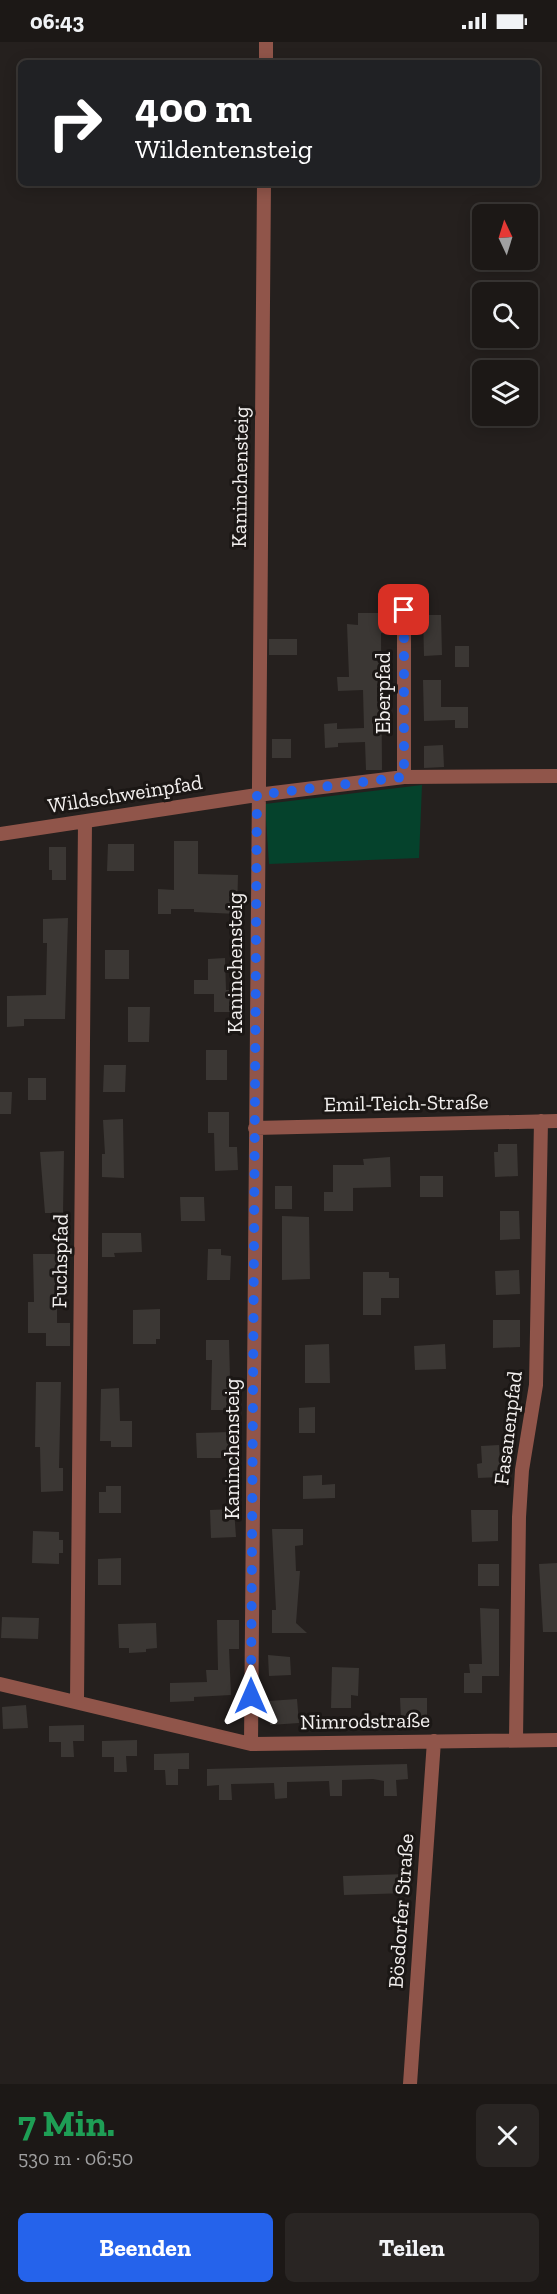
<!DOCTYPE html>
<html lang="de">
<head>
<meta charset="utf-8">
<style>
	body { margin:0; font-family:"Zilla Slab",serif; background:#292523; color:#f1f3f6; height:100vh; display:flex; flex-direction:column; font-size:22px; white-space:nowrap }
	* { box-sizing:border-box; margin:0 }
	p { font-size:20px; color:#a0a0a1 }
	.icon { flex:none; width:33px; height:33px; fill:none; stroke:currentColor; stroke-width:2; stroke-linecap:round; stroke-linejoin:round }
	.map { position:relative; height:2042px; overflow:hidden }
	.drawer { display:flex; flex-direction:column; background:#1c1816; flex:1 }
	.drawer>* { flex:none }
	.hud { position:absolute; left:18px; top:18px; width:522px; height:126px; border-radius:9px; box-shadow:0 3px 15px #0003,0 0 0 2px #3a3735; background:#202124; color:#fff; overflow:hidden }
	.needle { width:39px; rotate:356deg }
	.buttons { position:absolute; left:472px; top:162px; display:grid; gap:12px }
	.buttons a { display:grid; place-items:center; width:66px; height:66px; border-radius:9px; background:#1c1816; box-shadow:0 3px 15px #0003,0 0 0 2px #3a3735; font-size:30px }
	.pin { position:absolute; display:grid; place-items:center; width:51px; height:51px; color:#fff; margin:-26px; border-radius:12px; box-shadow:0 3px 9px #0006 }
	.me { position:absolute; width:66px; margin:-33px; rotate:0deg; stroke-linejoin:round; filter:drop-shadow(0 0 4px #0008) }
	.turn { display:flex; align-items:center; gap:21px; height:126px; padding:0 18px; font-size:27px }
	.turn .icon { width:78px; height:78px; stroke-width:2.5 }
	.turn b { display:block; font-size:42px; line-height:51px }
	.round { display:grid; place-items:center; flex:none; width:63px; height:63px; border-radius:9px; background:#292523 }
	.headline { display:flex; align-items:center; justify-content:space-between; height:102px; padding:0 18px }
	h1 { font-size:36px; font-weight:700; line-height:45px; color:#1e9e55 }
	.action { display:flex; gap:12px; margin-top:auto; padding:12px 18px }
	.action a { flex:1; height:69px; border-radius:9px; background:#2563eb; color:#fff; font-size:24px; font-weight:700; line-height:69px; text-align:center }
	.action a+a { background:#292523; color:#f1f3f6 }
	.status { display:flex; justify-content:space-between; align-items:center; height:42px; padding:0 30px; background:#1c1816; direction:ltr }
	.status svg { height:16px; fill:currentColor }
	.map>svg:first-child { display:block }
	.green { fill:#05422c }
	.building { fill:#3b3734 }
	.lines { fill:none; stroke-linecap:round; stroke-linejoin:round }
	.street { stroke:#90554a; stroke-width:14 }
	.route { stroke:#2563eb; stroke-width:10; stroke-dasharray:0 18 }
	.labels { text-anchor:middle; stroke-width:6; stroke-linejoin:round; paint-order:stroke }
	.street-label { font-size:21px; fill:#f3f0ef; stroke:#1b1715 }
</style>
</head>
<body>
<div class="status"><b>06:43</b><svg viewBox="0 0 49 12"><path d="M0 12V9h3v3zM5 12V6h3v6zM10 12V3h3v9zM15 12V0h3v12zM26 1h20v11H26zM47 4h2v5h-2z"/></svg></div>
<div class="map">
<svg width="557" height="2042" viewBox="0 0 557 2042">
	<rect width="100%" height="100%" fill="#25201e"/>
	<!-- green -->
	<path class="green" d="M422,743L419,816L269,822L265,762Z"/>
	<!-- building -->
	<path class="building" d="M358,571H384V591H381L382,728H366L365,700L338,701V705L325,706L324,682L337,681V687L364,686L363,648L338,649L337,635H349L347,582L358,583Z
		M423,573H441L442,613L424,614Z
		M269,597H297V613H269Z
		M455,604H469V625H455Z
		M423,638H441V665H468V686H455V678L424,679Z
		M272,697H291V716H272Z
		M443,703L444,725L424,726V704Z
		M174,799H198V832L238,833L237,872L194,870V867H171V872H158V847L174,848Z
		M108,802H134V829H107Z
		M49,805H66V838H52V828H49Z
		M68,876L65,977H24V984L7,985V954L46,953L47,901H43V877Z
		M105,908H129V937H105Z
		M225,916L226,948H237V970H214V952H194V938H208V917Z
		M128,965H150L149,1000H128Z
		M206,1008H227V1038H206Z
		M104,1023H126L125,1050H103Z
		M28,1036H46V1058H28Z
		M0,1050H12L11,1072H0Z
		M208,1070H229V1105H237L238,1128L215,1129L214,1091H208Z
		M123,1077L124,1136L102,1135V1112H105L103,1078Z
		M498,1102H517L518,1134L495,1135L494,1110H498Z
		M64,1109L63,1171H45L40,1110Z
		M390,1115L391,1145L353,1146V1169H324V1150H333V1123H364L363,1117Z
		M420,1134H443V1155H420Z
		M275,1144H292V1167H275Z
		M180,1155H204L205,1179H181Z
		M500,1169H519L520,1197L500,1198Z
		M282,1174L309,1175L310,1237L282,1238Z
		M102,1191H141L142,1210L114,1211L115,1215H102Z
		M208,1207H221V1213L231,1214L230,1238H207Z
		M33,1212H64V1219H68V1233H65V1239H57V1281H70V1304H46V1291H28V1260H34Z
		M519,1228L520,1252L496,1253L495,1229Z
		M363,1230H389V1236H399V1256H381V1273H363Z
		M160,1267V1297H156V1302H133V1268Z
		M493,1278H520V1305L493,1306Z
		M206,1298H229L230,1336H234V1368H211L212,1318H206Z
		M329,1302L330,1341H305V1303Z
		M445,1302L446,1327L415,1328L414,1304Z
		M36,1340H61L59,1426H63V1449L41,1450L40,1405H35Z
		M119,1346L120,1379H132V1405H111V1399H100L101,1347Z
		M315,1365V1391H299V1366Z
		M230,1390V1416H197L196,1391Z
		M499,1403L501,1435L478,1436L477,1422L482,1421L481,1404Z
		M322,1433V1443L335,1442V1456L303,1457V1434Z
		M106,1444H121V1471H99V1450H106Z
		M234,1467L236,1495L211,1496L210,1468Z
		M471,1468H498V1499L472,1500Z
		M272,1487H303V1503L295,1504L296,1529H300L296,1581L307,1591H272V1568H276Z
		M33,1489L59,1490V1498H63V1511H59V1522L32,1521Z
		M121,1516V1543H98V1517Z
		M557,1521V1590H543L539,1522Z
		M478,1522H499V1544H478Z
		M480,1566L499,1567V1634H482V1651H464V1631H470L469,1622H482Z
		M2,1575L39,1576L38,1597L1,1596Z
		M217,1578H239V1607H229L231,1653L194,1655V1659L170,1660V1641L207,1640L206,1628H218Z
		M156,1581L157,1606L146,1607V1610L129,1611V1606H119L118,1582Z
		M268,1613L290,1615L291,1633L269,1634Z
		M332,1625L359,1626L358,1654L351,1653V1666H331Z
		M400,1656H427V1678L401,1677Z
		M297,1657L299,1681L270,1683L269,1659Z
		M26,1663L28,1686L3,1687L2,1665Z
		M84,1683V1699H73L74,1715H61V1700H49V1684Z
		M137,1698V1714H126L127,1730H114V1715H102V1699Z
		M189,1711V1727H178V1743H166L165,1728H154V1712Z
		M407,1722L408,1737L396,1738L397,1754H384V1739L373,1737L342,1738V1754H330L329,1739L287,1740V1756L275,1757L274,1741L231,1742L232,1758H219V1743L207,1744V1727Z
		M407,1832L408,1851L344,1853L343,1834Z"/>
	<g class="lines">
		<!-- street -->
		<path class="street" d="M266,21V0
			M404,735V568
			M0,792L257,753L404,735L557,734
			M255,1086L557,1079
			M0,1642L251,1702L557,1698
			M77,1659L85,780
			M516,1697L519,1475L522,1428L536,1343L541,1079
			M251,1702L264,141
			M410,2042L434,1699"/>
	</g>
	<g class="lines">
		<!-- route -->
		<path class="route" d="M251,1654L257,753L404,735V568"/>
	</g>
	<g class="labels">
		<!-- street labels -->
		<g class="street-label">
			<text transform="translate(240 435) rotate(-89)" y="7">Kaninchensteig</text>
			<text transform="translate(383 651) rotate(-90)" y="7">Eberpfad</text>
			<text transform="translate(125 752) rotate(-9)" y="7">Wildschweinpfad</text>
			<text transform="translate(235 921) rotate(-90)" y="7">Kaninchensteig</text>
			<text transform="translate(406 1061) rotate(-1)" y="7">Emil-Teich-Straße</text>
			<text transform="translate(60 1219) rotate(-89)" y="7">Fuchspfad</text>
			<text transform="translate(508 1386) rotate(-83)" y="7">Fasanenpfad</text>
			<text transform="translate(232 1407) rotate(-90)" y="7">Kaninchensteig</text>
			<text transform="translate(365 1679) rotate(-1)" y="7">Nimrodstraße</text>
			<text transform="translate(401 1869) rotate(-86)" y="7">Bösdorfer Straße</text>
		</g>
	</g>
</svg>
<div class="buttons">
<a><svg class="needle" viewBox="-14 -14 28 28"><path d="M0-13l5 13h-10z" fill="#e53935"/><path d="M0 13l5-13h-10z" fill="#a0a0a1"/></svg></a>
<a><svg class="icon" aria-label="search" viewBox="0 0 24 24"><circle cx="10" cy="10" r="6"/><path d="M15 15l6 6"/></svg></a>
<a><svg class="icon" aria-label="layers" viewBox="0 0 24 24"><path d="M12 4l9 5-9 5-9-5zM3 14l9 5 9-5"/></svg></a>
</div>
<div class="pin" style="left:404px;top:568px;background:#d93025"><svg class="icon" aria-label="arrive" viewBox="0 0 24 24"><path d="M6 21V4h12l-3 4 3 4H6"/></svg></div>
<svg class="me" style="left:251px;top:1654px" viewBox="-20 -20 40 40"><path d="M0-17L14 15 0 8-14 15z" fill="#2563eb" stroke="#fff" stroke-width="4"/></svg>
<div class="hud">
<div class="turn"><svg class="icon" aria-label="right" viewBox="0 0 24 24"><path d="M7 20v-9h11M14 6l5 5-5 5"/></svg><div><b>400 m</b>Wildentensteig</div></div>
</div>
</div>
<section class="drawer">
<div class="headline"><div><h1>7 Min.</h1><p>530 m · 06:50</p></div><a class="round"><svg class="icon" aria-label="close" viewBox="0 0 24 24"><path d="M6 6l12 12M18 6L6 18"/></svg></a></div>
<div class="action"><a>Beenden</a><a>Teilen</a></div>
</section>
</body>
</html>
